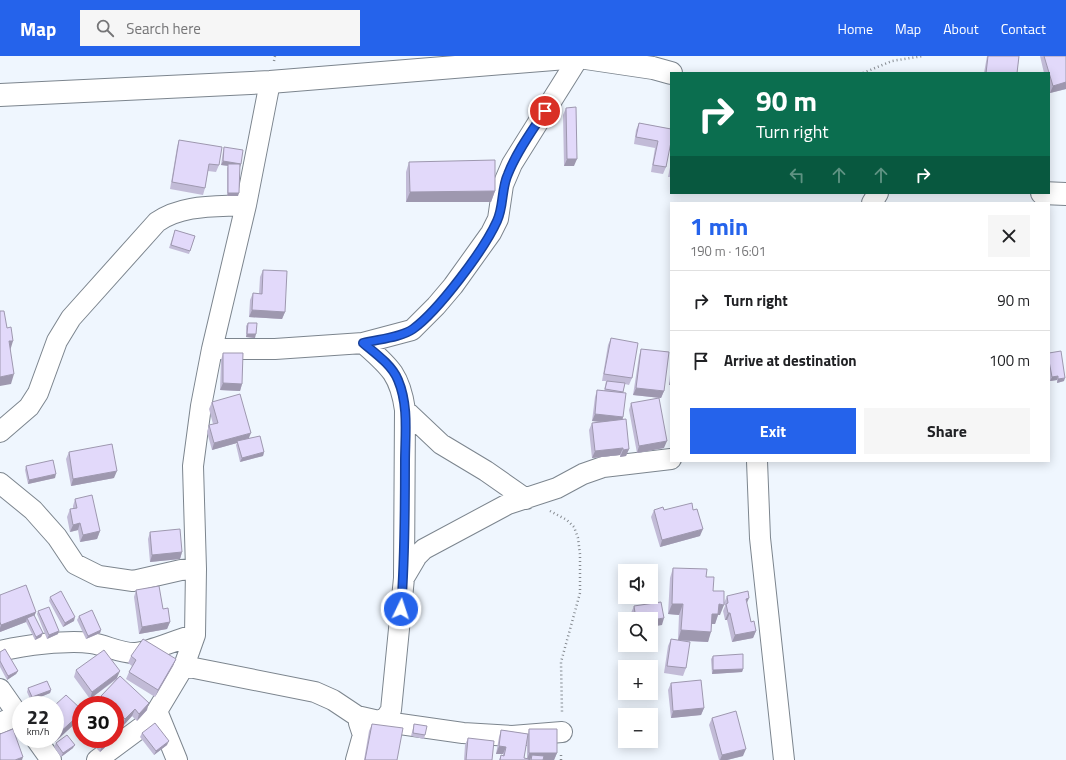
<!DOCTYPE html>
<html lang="en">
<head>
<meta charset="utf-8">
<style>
	body { margin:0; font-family:"Titillium Web",sans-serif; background:#f6f6f6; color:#202124; height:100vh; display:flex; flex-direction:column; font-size:15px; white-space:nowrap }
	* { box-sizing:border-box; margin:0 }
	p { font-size:13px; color:#757577 }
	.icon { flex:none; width:22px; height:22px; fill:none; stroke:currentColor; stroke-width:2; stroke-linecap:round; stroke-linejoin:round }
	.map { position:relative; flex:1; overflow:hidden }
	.panel { position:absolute; left:670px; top:146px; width:380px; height:260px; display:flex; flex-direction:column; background:#fff; border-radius:0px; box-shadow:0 2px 10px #0003 }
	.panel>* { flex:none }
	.hud { position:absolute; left:670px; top:16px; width:380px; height:122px; border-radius:0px; box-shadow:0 2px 10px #0003; background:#0b6e4f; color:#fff; overflow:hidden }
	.fabs { position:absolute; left:618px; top:508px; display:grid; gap:8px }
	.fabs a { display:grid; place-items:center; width:40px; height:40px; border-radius:0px; background:#fff; box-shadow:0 2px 10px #0003; font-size:20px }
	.speed { position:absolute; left:12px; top:640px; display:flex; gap:8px; font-size:20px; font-weight:700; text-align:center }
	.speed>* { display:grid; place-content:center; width:52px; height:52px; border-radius:50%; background:#fff; box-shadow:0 2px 10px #0003; line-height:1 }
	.speed small { font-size:10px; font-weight:400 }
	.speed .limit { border:6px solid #d22; background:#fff; color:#111 }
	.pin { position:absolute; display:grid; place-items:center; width:34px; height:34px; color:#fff; margin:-17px; border:2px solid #fff; border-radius:50%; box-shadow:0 1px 4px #0007 }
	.me { position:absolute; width:44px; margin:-22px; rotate:4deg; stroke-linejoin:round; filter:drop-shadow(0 0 3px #0008) }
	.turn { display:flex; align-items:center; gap:14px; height:84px; padding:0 20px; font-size:18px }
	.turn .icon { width:52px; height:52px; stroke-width:2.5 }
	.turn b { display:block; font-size:28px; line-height:34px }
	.lanes { display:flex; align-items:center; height:38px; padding:0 20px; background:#0003; justify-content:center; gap:20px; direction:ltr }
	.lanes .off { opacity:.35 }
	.round { display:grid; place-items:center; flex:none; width:42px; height:42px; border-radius:0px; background:#f6f6f6 }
	.summary { display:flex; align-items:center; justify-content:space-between; height:68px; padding:0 20px }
	h1 { font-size:24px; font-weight:700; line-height:30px; color:#2563eb }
	.cta { display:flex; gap:8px; margin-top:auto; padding:8px 20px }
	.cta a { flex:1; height:46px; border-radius:0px; background:#2563eb; color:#fff; font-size:16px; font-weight:700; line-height:46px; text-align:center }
	.cta a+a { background:#f6f6f6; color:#202124 }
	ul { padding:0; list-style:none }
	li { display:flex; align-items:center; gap:12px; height:60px; padding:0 20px; border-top:1px solid #e0e0e0 }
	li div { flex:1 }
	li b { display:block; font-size:15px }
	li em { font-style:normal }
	header { display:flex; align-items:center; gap:24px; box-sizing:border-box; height:56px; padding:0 20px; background:#2563eb; color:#fff }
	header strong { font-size:19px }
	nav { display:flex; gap:22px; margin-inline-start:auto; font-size:14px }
	.search { width:280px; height:36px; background:#f6f6f6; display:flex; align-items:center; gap:10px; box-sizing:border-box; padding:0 14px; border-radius:0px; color:#757577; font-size:15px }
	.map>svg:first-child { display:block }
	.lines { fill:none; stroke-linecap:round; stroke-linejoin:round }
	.minor-casing { stroke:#7c858e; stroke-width:22 }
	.major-casing { stroke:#7c858e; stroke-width:24 }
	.path { stroke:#868b91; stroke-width:2.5; stroke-dasharray:1 3; stroke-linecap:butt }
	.minor { stroke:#fff; stroke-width:20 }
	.major { stroke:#fff; stroke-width:22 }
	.wall { fill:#c2bbd7; fill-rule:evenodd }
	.shaded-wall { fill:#9e98af }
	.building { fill:#e2d9fa; stroke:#9e98af }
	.route-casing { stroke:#184099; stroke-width:10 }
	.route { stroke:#2563eb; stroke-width:7 }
</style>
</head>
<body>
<header>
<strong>Map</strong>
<div class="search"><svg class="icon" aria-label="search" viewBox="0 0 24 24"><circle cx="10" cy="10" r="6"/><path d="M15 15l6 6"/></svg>Search here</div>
<nav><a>Home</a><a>Map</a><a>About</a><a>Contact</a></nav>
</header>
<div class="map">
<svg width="1066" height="704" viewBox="0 0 1066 704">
	<rect width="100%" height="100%" fill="#eff6fe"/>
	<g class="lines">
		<!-- minor casing -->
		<g class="minor-casing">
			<path id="minor" d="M872,147L878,137
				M363,287C389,310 400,318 405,354L404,521
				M212,293H275L363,287L412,274L436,250L453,230L491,177L498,163L503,129L512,108L579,1
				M405,354L441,388L486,415L526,443
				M0,376L29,351L38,337L57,285L71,262L157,166C183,148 216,151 246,149
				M757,405L760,482L784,704
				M0,427L33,454L57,481L75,508L99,520L133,525L181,514L196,513
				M0,595C25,589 66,584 91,587C106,589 121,598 136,597C151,595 178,583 195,579
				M184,610L315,636L333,644L357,660L379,665L463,677L512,680L562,676
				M0,633L21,663
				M157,655L177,704
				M0,667L18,659
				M363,679L387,660L391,654L404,522L417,500L424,493L508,448L557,432L583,418L603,411L671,403
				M36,683L51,704
				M97,704L143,670L157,655L184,610L195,579L196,513L193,410L201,350L212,293L246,149L270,26
				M356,704L363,679L359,667"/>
		</g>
		<!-- major casing -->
		<g class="major-casing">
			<path id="major" d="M0,39L270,26L579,1L653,12L671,17
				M1042,137L1066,138"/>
		</g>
		<!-- path -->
		<path class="path" d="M274,5L275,0
			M863,17L892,5L923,0
			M550,455L567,464L574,471L578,482L580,498V537L561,606L562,656
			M561,704V697"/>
		<!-- minor -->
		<use href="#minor" class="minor"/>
		<!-- major -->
		<use href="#major" class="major"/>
	</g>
	<!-- wall -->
	<path class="wall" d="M987,0H1019L1017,17H984Z
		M1040,0H1066V33L1050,37L1049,33V17H1044Z
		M566,52L574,110H564L563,59Z
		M639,67L671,73L666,111L663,118L651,116L655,92L634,88L636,74Z
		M179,84L219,109L216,116L208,115L205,132L203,139L170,133L177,91Z
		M224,91L241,108L240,111L238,140H227V112L228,110L221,109L223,95Z
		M409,106L495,135L491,146H406V116Z
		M671,106V121H668Z
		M175,174L195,180L189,198L169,192Z
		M263,214L285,256L282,263L249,261L250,244L253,237L259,238L260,221Z
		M248,267L255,282L246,281V270Z
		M611,282L632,322L629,329L625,328L623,336V363L629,393L626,400L620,401V399L592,402L589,374L592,367L600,366L592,365L595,341L597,334L604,335L606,325H602L608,289Z
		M641,293L664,335L661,342L633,339L639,300Z
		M223,297L242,328L240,335L220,334L221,304Z
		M1049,297L1064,325L1057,327V324L1050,325L1049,317Z
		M671,308V329H669Z
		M212,346L249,383L264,396L263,400L240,406L236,389L237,387L212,394L207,376L209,369L213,368L209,353Z
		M631,347L664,392L637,397L629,354Z
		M69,396L114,422L71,430L66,403Z
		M26,410L55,422L28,428L25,414Z
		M75,443L100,475L97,483L80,486L78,474L70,476L67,461L70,453H73V450Z
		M654,454H664L700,480L660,491L651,461Z
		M150,476L182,496L180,503L150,506L148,483Z
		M673,512L706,521L713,535L720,559H718L715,568H712L708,586L681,585L686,612L683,620L664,617L668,590L671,583L678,584L679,559L668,558L670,522Z
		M136,534L163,553L170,566L167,573L139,578L134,541Z
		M0,539L36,556L34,560L43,577L41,581L35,584L26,566L0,576Z
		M727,540L747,548L751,566L756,575L753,582L732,586L727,564H725L723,555L725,550L724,547Z
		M50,541L74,565L63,571L49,545Z
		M634,550L662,569L651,563H632L631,557Z
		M38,555L58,578L47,583L37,558Z
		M79,560L101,574L100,577L86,583L77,564Z
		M0,596L18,615L16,618L7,624L0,611Z
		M131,600L176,603L173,610L155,641L126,623L129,616L132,610L128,607Z
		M713,600L743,613L742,616L712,618L711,603Z
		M76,614L118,622L147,654L137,665L132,660L123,670L115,663V649H100L98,647L101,640L117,623L90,643L74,621Z
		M671,627L704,652L701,659L671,662L668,634Z
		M28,632L51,634L50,637L31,645L27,636Z
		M55,649L81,653V662L55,686L51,683H55Z
		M712,662L743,700L727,704H719L709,669Z
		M372,668L397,704H364L369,675Z
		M414,668L425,679L424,683L411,680Z
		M529,673L557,697L554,704H499L501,699H503V698H496L499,681L501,674L528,678ZM527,685V703L524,702Z
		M142,677L167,689L154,699L140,681Z
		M468,682L492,704H464L465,689Z
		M94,683H114L100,696L92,688Z
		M56,687L73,692L61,701L54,691Z"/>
	<!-- shaded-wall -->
	<path class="shaded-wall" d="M1066,26V33L1050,37L1053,30Z
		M567,103H577L574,110H564Z
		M223,105L241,108L240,111L221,109Z
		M495,135L491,146H406L410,136Z
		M228,137H239L238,140H227Z
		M252,254L285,256L282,263L249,261Z
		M247,278H256L255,282L246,281Z
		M9,285H13L10,295Z
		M14,318L11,328L0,330V321Z
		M1058,320L1057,324L1050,325L1052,321Z
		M671,322V329H669Z
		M1065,322L1064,325L1057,327L1058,323Z
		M223,327L242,328L240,335L220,334Z
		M636,332L664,335L661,342L633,339Z
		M595,358L623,361L621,368L592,365Z
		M251,377L248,384L237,385V387L212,394L214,387Z
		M667,385L664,392L637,397L639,390Z
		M623,392L620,399L592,402L595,395Z
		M629,393L626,400L620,401L623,394Z
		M264,396L263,400L240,406L242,402Z
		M117,415L114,422L71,430L73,423Z
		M56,418L55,422L28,428L29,424Z
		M80,467L78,474L70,476L73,469Z
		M703,473L700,480L660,491L662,484Z
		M100,475L97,483L80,486L83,479Z
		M182,496L180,503L150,506L152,499Z
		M749,542L746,549V543Z
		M672,548H683L679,559L668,558Z
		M719,548L724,549L720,559H718L715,568H709L712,558Z
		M36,556L33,563L27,562L26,566L0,576V572L1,569Z
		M728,557H730L727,564H725Z
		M75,561L74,565L63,571L65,567Z
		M664,562L662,569L651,571V564Z
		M170,566L167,573L139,578L142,571Z
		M101,574L100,577L86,583L88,580Z
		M681,574L711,576L708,586L678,584Z
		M59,575L58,578L47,583L49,579Z
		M756,575L753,582L732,586L735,579Z
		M43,577L41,581L35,584L36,581Z
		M176,603L173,610L155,641L158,634Z
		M743,613L742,616L712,618L713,614Z
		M18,615L16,618L7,624L8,620Z
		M120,615L117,622L90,643L92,636Z
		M51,634L50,637L31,645L32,641Z
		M149,647L147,654L137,665L139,658Z
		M704,652L701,659L671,662L673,655Z
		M135,653L132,660L123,670L125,663Z
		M81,657V662L55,686L57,679Z
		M122,671L120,678L115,682V678Z
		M109,683H114L100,696L102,689Z
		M169,685L167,689L154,699L156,695Z
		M75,689L73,692L61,701L63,697Z
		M499,690L506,691L503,698H496Z
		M746,693L743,700L727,704H720L722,699Z
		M529,697H557L554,704H531L532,699L530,704H527Z
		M23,701L22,704H15Z"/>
	<!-- building -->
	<path class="building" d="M988,0H1019L1017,17H986Z
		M1044,0H1066V26L1053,30Z
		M576,51L577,103H567L566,52Z
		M639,67L671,73V86L666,111L653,109L658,85L636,81Z
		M179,84L222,91L219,109L209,108L205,132L172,126Z
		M224,91L243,94L241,108L223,105Z
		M495,104V135L410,136L409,106Z
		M228,108H240L239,137H228Z
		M175,174L195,180L190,195L171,189Z
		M263,214L287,215L285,256L252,254L253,237L262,238Z
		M0,255H4L7,272L11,271L13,285H9L14,318L0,321Z
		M248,267H257L256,278H247Z
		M611,282L638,287L632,322L604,318Z
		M641,293L669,296L664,335L636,332Z
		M1061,295L1065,322L1058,323V320L1052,321L1049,305V297Z
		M223,297H243L242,328L223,327Z
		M607,325L625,327L623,336L605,333Z
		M597,334L626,337L623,361L595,358Z
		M240,338L251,377L214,387L209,369L218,367L212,346Z
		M659,342L667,385L639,390L631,347Z
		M626,363L629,393L623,394V392L595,395L592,367Z
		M260,380L264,396L242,402L237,385Z
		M112,388L117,415L73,423L69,396Z
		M53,404L56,418L29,424L26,410Z
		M92,439L100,475L83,479L80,467L73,469L70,453L77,452L75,443Z
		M692,447L693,454L697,453L703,473L662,484L654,454L663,451L664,454Z
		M180,473L182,496L152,499L150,476Z
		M673,512L707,513L706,521H714L713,535H724V549L719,548L718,558H712L711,576L681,574L683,548H672Z
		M26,529L36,556L1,569L0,566V539Z
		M159,530L163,553L168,552L170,566L142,571L136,534Z
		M61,535L75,561L65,567L50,541Z
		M748,535L749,542L746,543L751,566L754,565L756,575L735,579L730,557H728L726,548L728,547L727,540Z
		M661,546L664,562L651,564V563H636L634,550Z
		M49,551L59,575L49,579L38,555Z
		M92,554L101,574L88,580L79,560Z
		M34,559L43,577L36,581L27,562Z
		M143,583L176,603L158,634L129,616L136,604L131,600Z
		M671,583L690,586L686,612L667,610Z
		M5,593L18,615L8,620L0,605V596Z
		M104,594L120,615L92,636L76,614Z
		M743,598V613L713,614V600Z
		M120,620L149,647L139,658L135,653L125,663L115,653V649H110L101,640Z
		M701,624L704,652L673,655L671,627Z
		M47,625L51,634L32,641L28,632Z
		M66,639L81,653V657L57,679L55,677V649Z
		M736,655L746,693L722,699L712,662Z
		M115,663L122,671L115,678Z
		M155,667L169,685L156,695L142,677Z
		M372,668L403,672L397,704H365Z
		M414,668L427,670L425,679L413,677Z
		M13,673L23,701L15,704H0V678Z
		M529,673H557V697H529Z
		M501,674L528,678L524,702L529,703V704H500L501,699L504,700L506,691L499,690Z
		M67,679L75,689L63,697L56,687Z
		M468,682L494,685L492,704H466Z
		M96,683H109L102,689Z
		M532,699L544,700L543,704H531Z"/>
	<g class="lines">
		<!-- route casing -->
		<g class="route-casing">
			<path id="route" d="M401,553C405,504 405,455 405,406C405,379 409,350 398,324C392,309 375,297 363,287C378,283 400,282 413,273C438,255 484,194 497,165C504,150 501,133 508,118C517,95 532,75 545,55"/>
		</g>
		<!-- route -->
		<use href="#route" class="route"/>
	</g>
</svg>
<div class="fabs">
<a><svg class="icon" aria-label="sound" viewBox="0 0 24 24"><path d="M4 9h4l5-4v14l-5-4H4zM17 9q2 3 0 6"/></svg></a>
<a><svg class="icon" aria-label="search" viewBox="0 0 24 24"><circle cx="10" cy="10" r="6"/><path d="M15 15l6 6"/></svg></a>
<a>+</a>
<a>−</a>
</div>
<div class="speed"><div>22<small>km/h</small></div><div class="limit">30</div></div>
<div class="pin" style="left:545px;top:55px;background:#d93025"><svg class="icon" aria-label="arrive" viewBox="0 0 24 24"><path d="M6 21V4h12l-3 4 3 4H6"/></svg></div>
<svg class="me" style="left:401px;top:553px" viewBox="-20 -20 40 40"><circle r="17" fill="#2563eb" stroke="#fff" stroke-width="3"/><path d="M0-11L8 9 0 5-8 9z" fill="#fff"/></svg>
<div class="hud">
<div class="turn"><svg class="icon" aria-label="right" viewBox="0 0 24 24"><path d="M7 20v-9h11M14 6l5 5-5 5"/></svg><div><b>90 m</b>Turn right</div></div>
<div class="lanes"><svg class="icon off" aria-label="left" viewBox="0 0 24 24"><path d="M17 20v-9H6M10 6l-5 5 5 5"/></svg><svg class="icon off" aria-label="ahead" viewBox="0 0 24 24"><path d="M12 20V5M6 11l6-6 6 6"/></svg><svg class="icon off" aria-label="ahead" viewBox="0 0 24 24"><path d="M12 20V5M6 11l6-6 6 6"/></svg><svg class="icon" aria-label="right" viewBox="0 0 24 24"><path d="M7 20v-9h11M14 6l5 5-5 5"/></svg></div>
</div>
<section class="panel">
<div class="summary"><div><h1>1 min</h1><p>190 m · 16:01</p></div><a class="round"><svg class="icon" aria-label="close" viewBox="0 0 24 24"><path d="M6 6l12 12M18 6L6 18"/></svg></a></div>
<ul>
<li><svg class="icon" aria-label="right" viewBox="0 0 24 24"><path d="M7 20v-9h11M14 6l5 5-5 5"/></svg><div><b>Turn right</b></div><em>90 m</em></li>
<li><svg class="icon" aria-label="arrive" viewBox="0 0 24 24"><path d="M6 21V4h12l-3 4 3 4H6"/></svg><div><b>Arrive at destination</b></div><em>100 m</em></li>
</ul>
<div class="cta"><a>Exit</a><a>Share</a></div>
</section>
</div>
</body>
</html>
